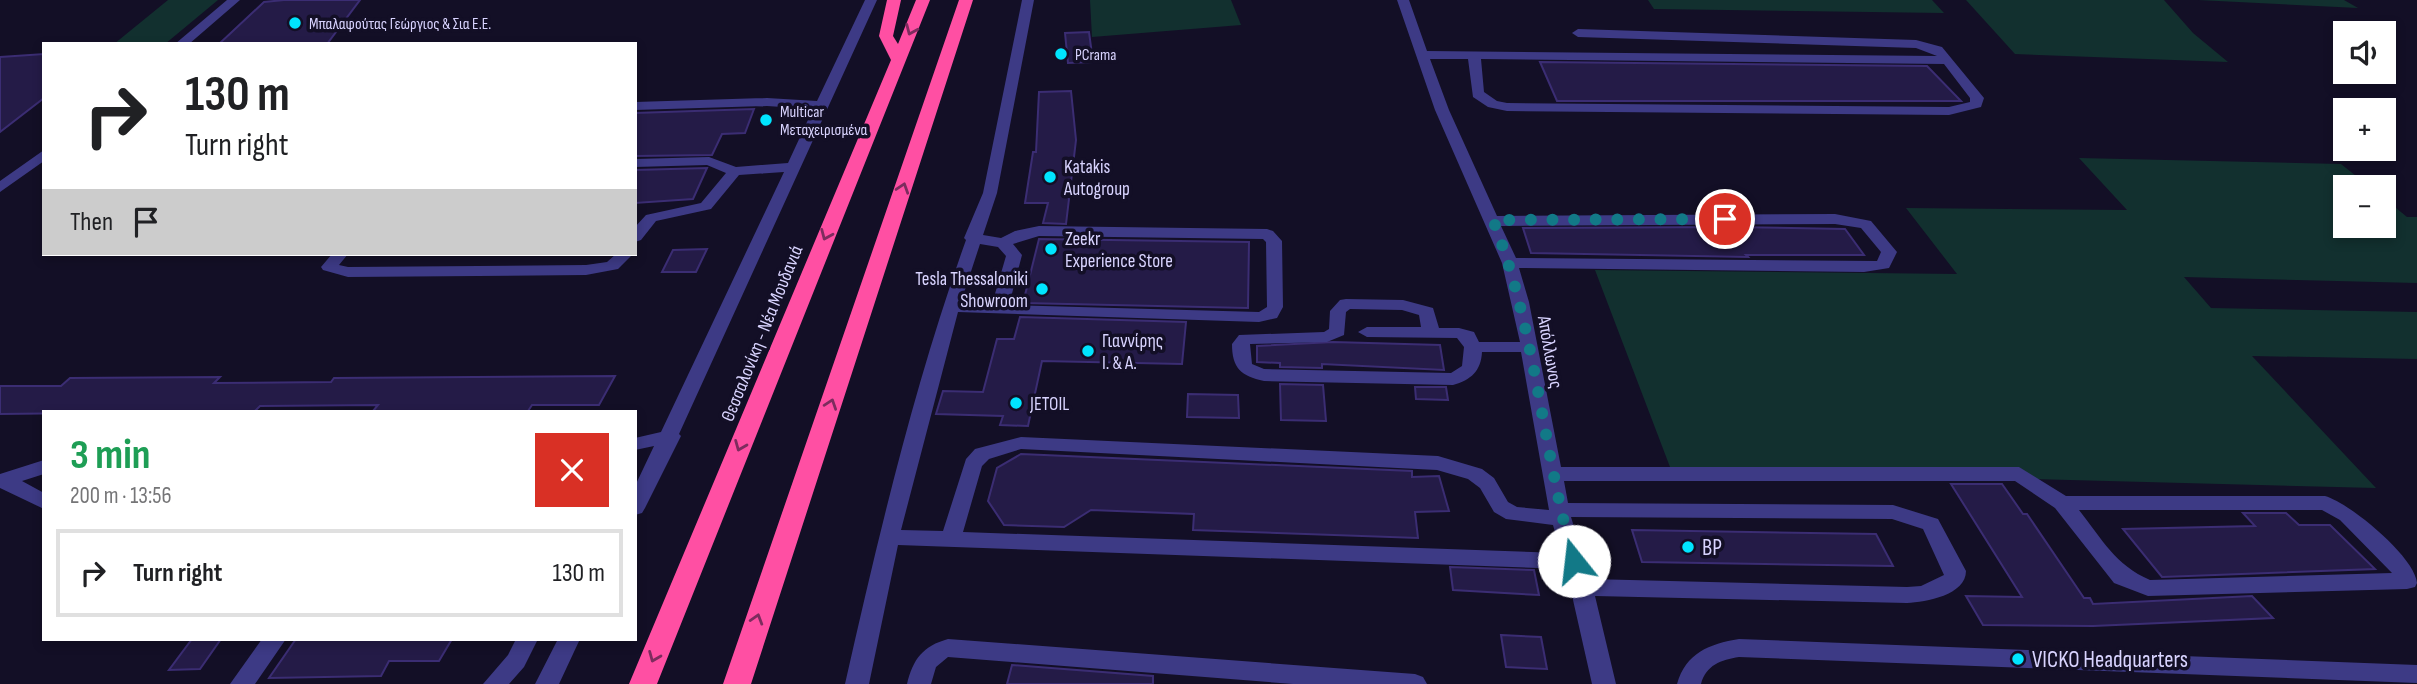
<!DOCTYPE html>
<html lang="en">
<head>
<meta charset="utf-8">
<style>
	body { margin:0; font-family:"Sofia Sans Condensed",sans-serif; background:#f2f2f2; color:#202124; height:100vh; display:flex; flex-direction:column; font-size:26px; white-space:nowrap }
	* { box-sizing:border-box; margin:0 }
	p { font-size:23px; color:#757577 }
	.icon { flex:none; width:38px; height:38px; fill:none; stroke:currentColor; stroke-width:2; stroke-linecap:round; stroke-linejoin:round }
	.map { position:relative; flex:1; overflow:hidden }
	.drawer { position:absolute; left:42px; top:410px; width:595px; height:231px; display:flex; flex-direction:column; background:#fff; border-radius:0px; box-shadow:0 4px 10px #0003 }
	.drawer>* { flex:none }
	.guide { position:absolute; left:42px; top:42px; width:595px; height:214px; border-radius:0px; box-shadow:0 4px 10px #0003; background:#fff; color:#202124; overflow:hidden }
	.tools { position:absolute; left:2333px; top:21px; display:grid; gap:14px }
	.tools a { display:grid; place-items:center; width:63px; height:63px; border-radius:0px; background:#fff; box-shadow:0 4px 10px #0003; font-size:35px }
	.pin { position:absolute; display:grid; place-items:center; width:60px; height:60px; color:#fff; margin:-30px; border:4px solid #fff; border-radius:50%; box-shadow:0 2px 7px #0007 }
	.me { position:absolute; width:77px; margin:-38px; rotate:344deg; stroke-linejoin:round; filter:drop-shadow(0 0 5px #0008) }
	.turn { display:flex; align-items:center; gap:24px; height:147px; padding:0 28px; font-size:32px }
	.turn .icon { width:91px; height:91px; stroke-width:2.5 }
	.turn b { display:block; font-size:49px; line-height:60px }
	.then { display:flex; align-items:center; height:66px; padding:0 28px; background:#0003; gap:14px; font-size:26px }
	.round { display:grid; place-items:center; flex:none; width:74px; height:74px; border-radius:0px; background:#f2f2f2 }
	.head { display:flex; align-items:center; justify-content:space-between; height:119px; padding:0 28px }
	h1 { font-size:42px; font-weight:700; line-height:52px; color:#1e9e55 }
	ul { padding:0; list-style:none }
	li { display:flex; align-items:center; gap:21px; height:88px; margin:0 14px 10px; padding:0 14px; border:4px solid #e0e0e0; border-radius:0px }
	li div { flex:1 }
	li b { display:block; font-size:26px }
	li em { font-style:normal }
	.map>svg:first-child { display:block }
	.green { fill:#12302f }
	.building { fill:#241b47; stroke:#3b2d73; stroke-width:2 }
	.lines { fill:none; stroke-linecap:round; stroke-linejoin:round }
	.minor { fill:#3d3a85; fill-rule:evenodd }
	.highway { fill:#ff4fa3; fill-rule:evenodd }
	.oneway { stroke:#7d2c5e }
	.route { stroke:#127987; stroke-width:12; stroke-dasharray:0 21.6 }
	.poi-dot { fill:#00e5ff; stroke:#130f26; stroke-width:2.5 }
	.labels { text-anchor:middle; stroke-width:7; stroke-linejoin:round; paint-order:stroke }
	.far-poi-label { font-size:16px; fill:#d9d4ff; stroke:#130f26; text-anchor:start }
	.poi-label { font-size:19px; fill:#d9d4ff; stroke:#130f26; text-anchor:start }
	.street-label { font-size:19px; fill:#d9d4ff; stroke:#130f26 }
	.near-poi-label { font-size:23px; fill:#d9d4ff; stroke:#130f26; text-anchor:start }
</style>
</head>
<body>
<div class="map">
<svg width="2417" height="684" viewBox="0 0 2417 684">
	<rect width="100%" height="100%" fill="#130f26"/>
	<!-- green -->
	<path class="green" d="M168,0H218L165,44H114Z
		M1090,0H1231L1241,25L1092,37Z
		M1648,0H1932L1944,13L1654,9Z
		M1966,0H2164L2193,33L2228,62L2015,54Z
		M2198,0H2344L2358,8Z
		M2079,158L2341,164L2370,187H2345V226H2384V198L2407,217H2417V283L2184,277L2211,308L2417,312V359L2252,356L2376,488L2029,479L2019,467H1670L1595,270L1957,274L1906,208L2127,210Z"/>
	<!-- building -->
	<path class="building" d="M284,0H360L327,44H219L264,2Z
		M1089,32L1093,62L1068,63L1065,33Z
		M44,54V98L0,132V57Z
		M1540,62L1927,66L1961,101H1557Z
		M1071,91L1076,140L1066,224L1043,223L1048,203H1025L1033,152H1036L1039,92Z
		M754,109L745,133L722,134L712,155L635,156V113Z
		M707,168L693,199L635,203V170Z
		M1730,227L1845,229L1864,255H1746L1748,257L1531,253L1523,228Z
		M1039,239L1249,242L1248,308L1023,303Z
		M707,249L696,272H662L673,250Z
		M1020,317L1186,322L1182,364L1042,361L1028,426L1000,425L1003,416L936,414L943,391L983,392L997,339H1014Z
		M1333,342L1440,345L1444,370L1322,364V368L1280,367V363L1257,362V346Z
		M615,376L599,405H532L528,411H373L378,405L260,406L255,411L0,414V386H61L70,378L220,377L214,383L331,382L334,378Z
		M1280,384L1323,385L1326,421L1281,420Z
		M1415,387H1446L1448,400L1416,399Z
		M1188,394L1238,395L1239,418L1187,417Z
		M1021,454L1412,471V477L1439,476L1449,511L1415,512L1418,538L1193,530L1194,514L1091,510L1064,527L1004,525L988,501L997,468Z
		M1951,484H2002L2023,514H2027L2084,598H2090L2093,604L2252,596L2273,618L2093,626L1983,625L1966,596L2022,597Z
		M2243,513H2286L2299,525H2330L2375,569L2162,577L2123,529L2255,526Z
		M1632,530L1876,534L1893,566L1642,562Z
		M1450,567L1534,570L1539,595L1453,590Z
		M1501,635L1541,637L1547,669L1506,667Z
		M192,639H221L200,669L169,670Z
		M296,639H452L439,661H389L381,676L269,678Z
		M1012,665L1153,676V684H1007Z"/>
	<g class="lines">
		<!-- minor -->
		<path class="minor" d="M227,0H240L189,44H175Z
			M865,0H877L679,434L681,436L645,508L642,513L635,515V486L654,446L635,450V438L661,432L784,172L739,175L711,209L656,221L641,240L635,242V227L646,215L701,203L726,173L707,165L635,167V159L709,157L736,167L788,163L813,109L767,106L635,110V102L767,98L817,101Z
			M1022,0H1034L997,193L983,235L1001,238L1015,231L1039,226L1267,229L1273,231L1282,241L1283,307L1277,318L1259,322L958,312L901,530L943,531L966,459L975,449L1021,437L1438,456L1482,469L1494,478L1508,502L1517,507L1549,510L1521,352H1482C1481,371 1471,380 1453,385L1264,381C1241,376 1232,368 1232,344L1239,335L1324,332L1329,329L1330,311L1340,300L1346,299L1403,300L1433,308L1439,328H1459L1474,332L1479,342H1520L1502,263L1435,110L1397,0H1409L1427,51L1937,56L1916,48L1578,37L1572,33L1578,29L1916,40L1942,47L1984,98L1981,107L1949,115L1507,111L1488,107L1473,97L1468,59H1430L1449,110L1497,216L1835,214L1871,221L1897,252L1889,268L1864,272L1519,268L1529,302L1561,467H2019L2066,496H2325C2350,503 2415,557 2417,583L2415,587L2407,589L2148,596L2114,583L2055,508L2015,481H1564L1568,503L1893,505L1938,519L1966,571C1966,595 1926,602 1907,603L1595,596L1616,684H1592L1566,569L898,545L869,684H845C879,534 914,385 966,240L964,238L983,193ZM1481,59L1944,64L1970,98V102L1949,107L1507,103L1497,101L1484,92ZM1835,224L1861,228L1881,252L1877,261L1516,258L1501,226ZM1039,236L1263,239L1266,242L1267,307L1259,312L1009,305L1022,255L1013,244ZM980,244L998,247L1006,256L992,304L961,302ZM1350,309L1402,310L1419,315L1421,327H1367L1358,332L1367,337L1457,338L1464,347L1462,366L1451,373L1264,369L1252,364L1250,344L1327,342L1344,335L1346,312ZM1021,449L1437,470L1468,479L1480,488L1494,512L1506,519L1553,525L1561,553L963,532L982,466L989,459ZM2079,510H2322L2340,520L2392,573L2150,580C2115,565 2102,539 2079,510ZM1571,517L1892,519L1923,529L1944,575L1921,586L1907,587L1590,579Z
			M44,150V161L0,192V181Z
			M332,254H348L339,265L348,267L586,265L607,262L616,254H633L618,269L586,275L348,277L323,270L321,267Z
			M44,460V474L22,481L44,493V509L0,488V474Z
			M262,639H286L255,684H230Z
			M516,639H538L524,667L509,684H483L508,655Z
			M558,639H580L559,684H535Z
			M948,639L1415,674L1423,677L1427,684H1293L948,657L936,667L931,684H907C913,659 923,646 948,639Z
			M1739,639L2417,665V683L1739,657C1721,660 1706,665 1701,684H1677C1686,653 1709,644 1739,639Z"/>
		<!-- highway -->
		<path class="highway" d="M887,0H901L893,36L898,44L916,0H930L657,684H629L891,60L879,36Z
			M959,0H973L751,684H723Z"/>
	</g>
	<!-- one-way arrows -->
	<defs><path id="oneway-chevron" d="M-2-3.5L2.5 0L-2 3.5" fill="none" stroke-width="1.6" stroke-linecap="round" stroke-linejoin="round" transform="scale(1.75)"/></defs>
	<g class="oneway">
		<use href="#oneway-chevron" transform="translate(911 30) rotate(113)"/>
		<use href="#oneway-chevron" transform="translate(903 188) rotate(-72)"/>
		<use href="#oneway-chevron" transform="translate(826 235) rotate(113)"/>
		<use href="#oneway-chevron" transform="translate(831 404) rotate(-71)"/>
		<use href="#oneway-chevron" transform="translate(740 446) rotate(112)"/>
		<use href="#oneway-chevron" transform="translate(757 619) rotate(-73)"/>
		<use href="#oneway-chevron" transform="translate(654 657) rotate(112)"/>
	</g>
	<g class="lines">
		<!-- route -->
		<path class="route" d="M1574,561C1542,448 1536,329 1493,220L1725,219"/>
	</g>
	<!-- markers -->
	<g class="poi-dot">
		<circle cx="295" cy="23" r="7"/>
		<circle cx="1061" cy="54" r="7"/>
		<circle cx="766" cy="120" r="7"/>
		<circle cx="1050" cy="177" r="7"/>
		<circle cx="1051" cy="249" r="7"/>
		<circle cx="1042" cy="289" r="7"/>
		<circle cx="1088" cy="351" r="7"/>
		<circle cx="1016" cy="403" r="7"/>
		<circle cx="1688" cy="547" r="7"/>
		<circle cx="2018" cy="659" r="7"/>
	</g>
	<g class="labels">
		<!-- far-poi labels -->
		<g class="far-poi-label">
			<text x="309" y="29">Μπαλαφούτας Γεώργιος &amp; Σια Ε.Ε.</text>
			<text x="1075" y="60">PCrama</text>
			<text x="780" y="117">Multicar<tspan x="780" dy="18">Μεταχειρισμένα</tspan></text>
		</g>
		<!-- poi labels -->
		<g class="poi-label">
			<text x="1064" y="173">Katakis<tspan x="1064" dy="22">Autogroup</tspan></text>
			<text x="1065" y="245">Zeekr<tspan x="1065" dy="22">Experience Store</tspan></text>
			<text x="1028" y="285" text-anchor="end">Tesla Thessaloniki<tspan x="1028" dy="22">Showroom</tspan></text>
			<text x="1102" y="347">Γιαννίρης<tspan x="1102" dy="22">Ι. &amp; Α.</tspan></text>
			<text x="1030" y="410">JETOIL</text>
		</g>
		<!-- street labels -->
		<g class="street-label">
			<text transform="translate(761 333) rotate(-68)" y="7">Θεσσαλονίκη - Νέα Μουδανιά</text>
			<text transform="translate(1551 352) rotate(80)" y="7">Απόλλωνος</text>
		</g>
		<!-- near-poi labels -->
		<g class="near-poi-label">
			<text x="1702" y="555">BP</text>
			<text x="2032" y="667">VICKO Headquarters</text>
		</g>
	</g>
</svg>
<div class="tools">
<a><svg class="icon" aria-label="sound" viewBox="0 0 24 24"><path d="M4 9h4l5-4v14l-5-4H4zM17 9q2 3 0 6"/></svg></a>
<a>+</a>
<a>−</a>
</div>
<div class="pin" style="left:1725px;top:219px;background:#d93025"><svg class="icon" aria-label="arrive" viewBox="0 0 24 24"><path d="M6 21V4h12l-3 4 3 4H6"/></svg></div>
<svg class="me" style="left:1574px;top:561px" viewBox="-20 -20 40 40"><circle r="19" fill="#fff"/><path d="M0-13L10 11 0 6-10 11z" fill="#127987"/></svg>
<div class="guide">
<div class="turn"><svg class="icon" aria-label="right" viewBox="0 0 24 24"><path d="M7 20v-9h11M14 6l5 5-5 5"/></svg><div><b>130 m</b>Turn right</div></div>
<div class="then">Then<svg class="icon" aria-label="arrive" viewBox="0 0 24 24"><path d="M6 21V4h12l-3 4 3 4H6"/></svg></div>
</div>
<section class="drawer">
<div class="head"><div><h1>3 min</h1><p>200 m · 13:56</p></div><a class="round" style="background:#d93025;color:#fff"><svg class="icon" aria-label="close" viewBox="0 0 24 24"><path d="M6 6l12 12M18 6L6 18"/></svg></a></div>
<ul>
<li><svg class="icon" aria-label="right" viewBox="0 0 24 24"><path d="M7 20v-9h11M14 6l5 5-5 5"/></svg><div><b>Turn right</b></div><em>130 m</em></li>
</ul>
</section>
</div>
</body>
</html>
